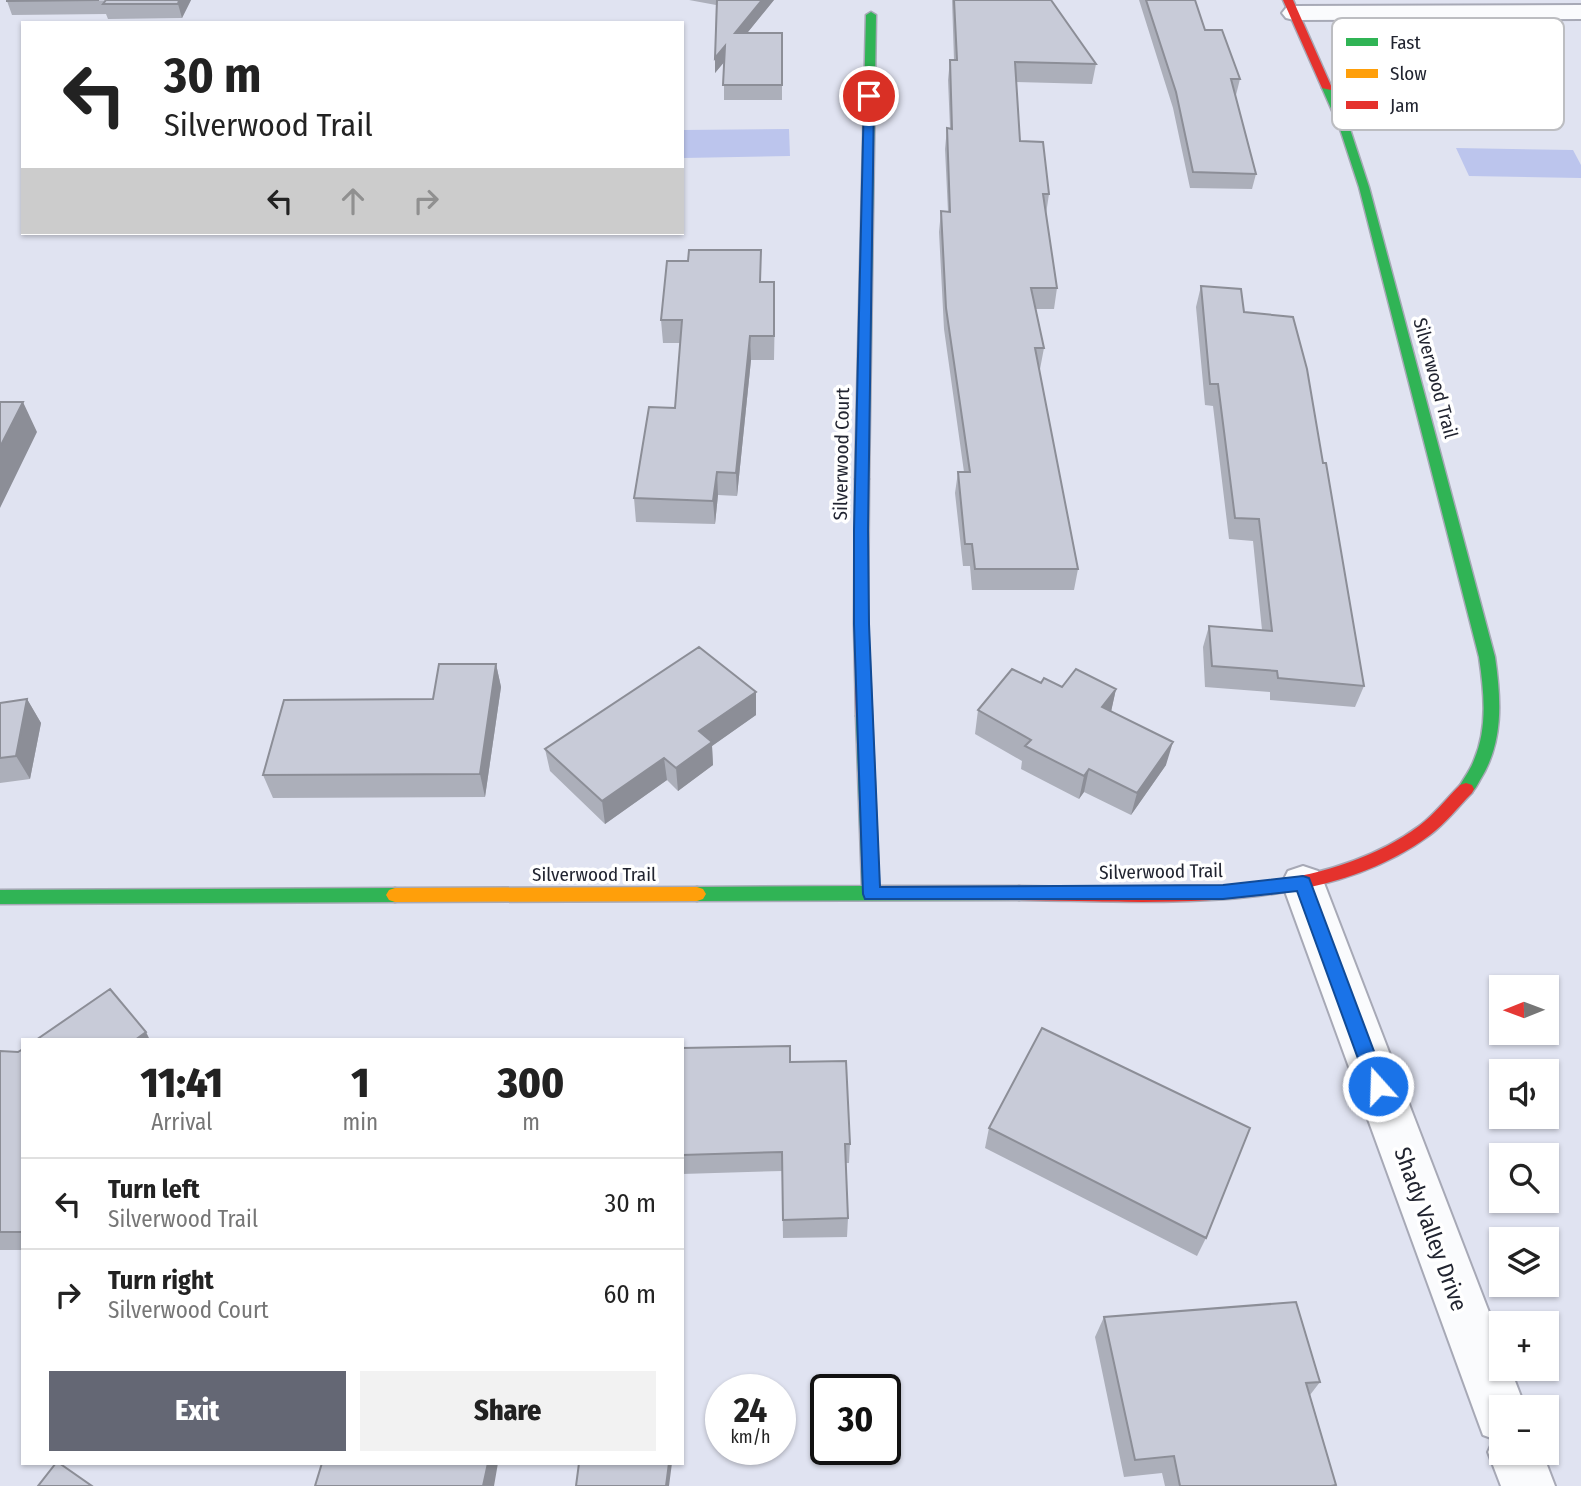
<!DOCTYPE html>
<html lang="en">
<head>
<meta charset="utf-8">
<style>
	body { margin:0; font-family:"Fira Sans Condensed",sans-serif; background:#f2f2f2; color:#222; height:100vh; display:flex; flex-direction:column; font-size:26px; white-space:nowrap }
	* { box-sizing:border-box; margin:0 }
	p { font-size:23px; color:#767676 }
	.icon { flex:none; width:38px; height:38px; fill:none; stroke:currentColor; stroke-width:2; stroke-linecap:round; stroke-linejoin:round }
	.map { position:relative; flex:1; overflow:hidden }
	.side { position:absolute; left:21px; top:1038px; width:663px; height:427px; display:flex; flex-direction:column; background:#fff; border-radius:0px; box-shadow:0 2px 5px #0004 }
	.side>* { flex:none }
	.hud { position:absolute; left:21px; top:21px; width:663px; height:214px; border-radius:0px; box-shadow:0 2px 5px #0004; background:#fff; color:#222; overflow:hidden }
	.needle { width:46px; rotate:269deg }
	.controls { position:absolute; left:1489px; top:975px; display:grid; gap:14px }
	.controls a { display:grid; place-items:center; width:70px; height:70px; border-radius:0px; background:#fff; box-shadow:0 2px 5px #0004; font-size:35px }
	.speed { position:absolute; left:705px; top:1374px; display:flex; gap:14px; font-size:35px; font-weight:700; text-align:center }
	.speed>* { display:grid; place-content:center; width:91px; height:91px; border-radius:50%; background:#fff; box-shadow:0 2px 5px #0004; line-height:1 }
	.speed small { font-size:18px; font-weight:400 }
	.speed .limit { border:4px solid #111; border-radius:10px; background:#fff; color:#111 }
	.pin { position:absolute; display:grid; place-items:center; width:60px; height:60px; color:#fff; margin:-30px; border:4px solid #fff; border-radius:50%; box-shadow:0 2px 7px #0007 }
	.me { position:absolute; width:77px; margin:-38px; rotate:340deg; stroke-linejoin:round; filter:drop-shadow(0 0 5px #0008) }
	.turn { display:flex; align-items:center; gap:24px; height:147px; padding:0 28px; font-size:32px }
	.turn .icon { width:91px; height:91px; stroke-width:2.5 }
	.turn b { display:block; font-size:49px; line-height:60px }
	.lanes { display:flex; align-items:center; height:66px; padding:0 28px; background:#0003; justify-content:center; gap:35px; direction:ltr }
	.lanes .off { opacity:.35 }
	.eta { display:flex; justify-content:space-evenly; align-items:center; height:119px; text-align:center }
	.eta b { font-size:42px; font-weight:800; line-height:49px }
	.primary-button { display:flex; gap:14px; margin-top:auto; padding:14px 28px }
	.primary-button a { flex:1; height:80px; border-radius:0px; background:#646774; color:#fff; font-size:28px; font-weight:800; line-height:80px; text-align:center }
	.primary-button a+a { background:#f2f2f2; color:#222 }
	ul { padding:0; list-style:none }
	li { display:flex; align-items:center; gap:21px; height:91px; padding:0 28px; border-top:2px solid #e0e0e0 }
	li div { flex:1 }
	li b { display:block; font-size:26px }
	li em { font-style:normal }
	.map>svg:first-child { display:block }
	.green { fill:#bcc5ed }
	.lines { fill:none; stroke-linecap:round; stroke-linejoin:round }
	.street-casing { stroke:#a7a9b6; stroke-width:4 }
	.fast-casing { stroke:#a7a9b6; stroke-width:3 }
	.slow-casing { stroke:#a7a9b6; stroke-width:3 }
	.jam-casing { stroke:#a7a9b6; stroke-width:3 }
	.street { fill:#fafbfd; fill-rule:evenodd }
	.fast { fill:#30b455; fill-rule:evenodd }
	.slow { fill:#ff9f0a; fill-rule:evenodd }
	.jam { fill:#e5322d; fill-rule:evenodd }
	.wall { fill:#acafba }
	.shaded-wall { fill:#8c8e97 }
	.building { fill:#c8cbd8; stroke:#8c8e97; stroke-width:2 }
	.route { fill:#1a73e8; stroke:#114b97; stroke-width:2 }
	.labels { text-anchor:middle; stroke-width:7; stroke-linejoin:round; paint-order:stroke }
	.street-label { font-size:19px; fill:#212430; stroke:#fff }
	.near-street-label { font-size:23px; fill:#212430; stroke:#fff }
	.key { fill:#fff; stroke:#bcbdc1; stroke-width:2 }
	.key-label { font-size:19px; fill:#212430 }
</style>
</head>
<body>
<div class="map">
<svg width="1581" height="1486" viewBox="0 0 1581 1486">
	<rect width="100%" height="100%" fill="#e0e3f1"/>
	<!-- green -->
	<path class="green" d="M789,129L790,156L683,158V130Z
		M1456,148L1573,150L1581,165V178L1469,176Z"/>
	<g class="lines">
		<!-- street casing -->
		<g class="street-casing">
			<path id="street" d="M1581,5V19L1294,20L1286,18L1282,13L1286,8L1294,6Z
				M1303,866L1318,871L1324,883L1502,1346V1368H1510L1525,1407H1502V1452H1542L1555,1486H1501L1488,1452L1494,1439L1483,1435L1476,1416L1282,883L1288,871Z"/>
		</g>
		<!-- fast casing -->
		<g class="fast-casing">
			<path id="fast" d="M871,12L876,15L869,479L862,483L855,479L866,15Z
				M1327,85L1332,88L1350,129L1369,187L1495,657C1501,699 1504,742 1480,780C1475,789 1472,797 1460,793L1458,789C1463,779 1470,771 1474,760C1488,728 1484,691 1479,657L1359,187L1340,129L1322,88Z
				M864,710L872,716L879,886H1019L1025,888L1028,893L1025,898L1019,900L697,901L691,899L688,894L691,889L697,887L862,886L856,716Z
				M395,888L401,890L404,895L401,900L395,902L0,904V890Z"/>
		</g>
		<!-- slow casing -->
		<g class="slow-casing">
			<path id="slow" d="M697,887L703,889L706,894L703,899L697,901L395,902L389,900L386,895L389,890L395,888Z"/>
		</g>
		<!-- jam casing -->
		<g class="jam-casing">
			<path id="jam" d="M1283,0H1293L1332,88L1331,90L1322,88Z
				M862,475L869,479L868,624L872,716L864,722L856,716L854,624L855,479Z
				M1466,783L1472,785L1474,789L1472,793C1458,807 1445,824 1430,835C1321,917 1148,901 1019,900L1013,898L1010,893L1013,888L1019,886C1144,887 1312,905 1419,826C1434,815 1447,798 1460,785Z"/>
		</g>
		<!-- street -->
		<use href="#street" class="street"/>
		<!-- fast -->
		<use href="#fast" class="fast"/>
		<!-- slow -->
		<use href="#slow" class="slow"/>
		<!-- jam -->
		<use href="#jam" class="jam"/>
	</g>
	<!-- wall -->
	<path class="wall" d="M191,0L182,18L108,19L106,14L12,15L7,1Z
		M689,0H774L747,33H782V100H724V62L715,73L716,5Z
		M952,0H1051L1096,64L1092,84L1016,82L1020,141L1049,194L1046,214L1057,288L1054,309H1036L1044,348L1040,369H1039L1078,569L1074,590H972L970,566H963L955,493L958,472H964L944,329L939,232L941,211L948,212L945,149L947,128H950L948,80L950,60H954Z
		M1139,0H1195L1205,30L1240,79L1236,95H1235L1256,174L1252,189L1190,188L1173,108Z
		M761,282L775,306L774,360H751L737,496L718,495L715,524L636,522L634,498L675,408L680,343H663L661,320Z
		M1201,286L1244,312L1364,686L1355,707L1270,700V692L1205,687L1203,647L1209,626L1262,630L1253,541L1229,539L1213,406L1205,405L1196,307Z
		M496,664L501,687L485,797L273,798L263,775L433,699Z
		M1041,683L1062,687L1116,689L1111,711L1166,765L1131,815L1084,792L1079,799L1021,769L1022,761L975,734L978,710Z
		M756,692V715L712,746L713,765L678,791L667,780L605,824L550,771L545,749Z
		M27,699L41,723L30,779L0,783V703Z
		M682,1048L790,1062L850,1144L849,1163H846L848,1218L847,1237L783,1238L782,1171L682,1174Z
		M23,1049V1250H0V1051L18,1052Z
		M989,1128L1206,1238L1197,1256L985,1148Z
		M1104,1317L1320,1382L1310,1395L1336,1485L1335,1486H1165L1162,1473L1124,1477L1095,1337Z"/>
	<!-- shaded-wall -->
	<path class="shaded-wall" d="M179,0H191L182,18L178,4Z
		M762,0H774L735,48V33Z
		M725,46V61L715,73V58Z
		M750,336L751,360L737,496L736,473Z
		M23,402L37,432L0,508V447Z
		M717,472L718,495L715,524L713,501Z
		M496,664L501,687L485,797L480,774Z
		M1116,689L1111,712L1102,707Z
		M756,692V715L712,746L713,765L678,791L676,768L699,731Z
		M27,699L41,723L30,779L16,756Z
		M1173,742L1166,765L1131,815L1137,793Z
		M664,758L667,780L605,824L602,801Z
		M1089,769L1084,792L1079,799L1084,776Z
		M146,1032L150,1040H135Z
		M488,1463H498L494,1486H483Z
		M669,1463H672L669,1486H666Z"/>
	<!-- building -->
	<path class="building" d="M7,0H99L7,1Z
		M106,0H179L178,4H103Z
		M717,0H762L735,33H782V85H723L725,46L715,58Z
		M954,0H1051L1096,64L1015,62L1020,141L1043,142L1049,194H1043L1057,288H1031L1044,348H1035L1078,569H975L972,544H965L958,472H970L946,308L941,211L950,212L947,128L952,129L950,60H957Z
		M1146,0H1195L1205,30H1222L1240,79H1231L1256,174L1193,172L1176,92Z
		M689,250H761L760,282H774V336H750L736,473L717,472L713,501L634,498L649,407L675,408L682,320H661L667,261H688Z
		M1201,286L1241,289L1244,312L1293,317L1307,369L1323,463H1326L1364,686L1278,678L1277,671L1212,666L1209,626L1272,631L1259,519L1235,518L1218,384H1210Z
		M0,402H23L0,447Z
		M699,647L756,692L699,731L712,742L676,768L664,758L602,801L545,749Z
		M439,664H496L480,774L263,775L284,700L433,699Z
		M1012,669L1041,683L1044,678L1062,687L1076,669L1116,689L1102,707L1173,742L1137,793L1089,769L1084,776L1025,746L1031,740L978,710Z
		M27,699L16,756L0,758V703Z
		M110,989L146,1032L135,1040H36Z
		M1042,1028L1250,1128L1206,1238L989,1128Z
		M790,1046V1062L846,1061L850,1144H845L848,1218L783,1220L782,1152L682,1155V1048Z
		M23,1049V1232H0V1051L18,1052Z
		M1296,1302L1320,1382L1306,1383L1336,1485L1331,1486H1180L1174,1456L1135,1460L1104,1317Z
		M56,1463H59L92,1486H38Z
		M322,1463H488L483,1486H315Z
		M579,1463H669L666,1486H576Z"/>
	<!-- route -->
	<path class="route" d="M869,93L874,96L868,530L869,624L880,887L1223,885L1303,876L1309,878L1387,1086L1384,1092L1378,1094L1371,1092L1368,1086L1297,891L1223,899H865L863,894L854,624V530L864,96Z"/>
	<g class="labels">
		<!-- street labels -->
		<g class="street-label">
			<text transform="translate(1436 378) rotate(75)" y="7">Silverwood Trail</text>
			<text transform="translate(841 454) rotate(-89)" y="7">Silverwood Court</text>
			<text transform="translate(1161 871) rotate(-1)" y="7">Silverwood Trail</text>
			<text x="594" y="881">Silverwood Trail</text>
		</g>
		<!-- near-street labels -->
		<g class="near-street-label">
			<text transform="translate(1431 1229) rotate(70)" y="8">Shady Valley Drive</text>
		</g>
	</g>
	<!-- legend -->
	<rect x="1332" y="18" width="232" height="112" rx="10" class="key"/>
	<rect x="1346" y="38" width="32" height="8" fill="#30b455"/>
	<rect x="1346" y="69" width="32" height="9" fill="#ff9f0a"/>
	<rect x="1346" y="101" width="32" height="8" fill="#e5322d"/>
	<g class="key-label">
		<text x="1390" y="49">Fast</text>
		<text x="1390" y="80">Slow</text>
		<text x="1390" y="112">Jam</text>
	</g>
</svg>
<div class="controls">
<a><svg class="needle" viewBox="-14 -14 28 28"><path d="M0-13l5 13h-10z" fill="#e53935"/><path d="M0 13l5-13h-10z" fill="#767676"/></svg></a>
<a><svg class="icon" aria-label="sound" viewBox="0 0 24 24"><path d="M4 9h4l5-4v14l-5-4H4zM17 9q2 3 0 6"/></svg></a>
<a><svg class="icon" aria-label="search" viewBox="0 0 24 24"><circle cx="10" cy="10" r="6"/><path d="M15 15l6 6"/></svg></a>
<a><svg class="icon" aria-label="layers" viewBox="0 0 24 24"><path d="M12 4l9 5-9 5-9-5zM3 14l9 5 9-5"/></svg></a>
<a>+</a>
<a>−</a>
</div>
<div class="speed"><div>24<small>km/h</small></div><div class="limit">30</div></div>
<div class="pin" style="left:869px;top:96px;background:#d93025"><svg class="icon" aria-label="arrive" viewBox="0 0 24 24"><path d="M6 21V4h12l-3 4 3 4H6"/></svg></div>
<svg class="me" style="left:1378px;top:1086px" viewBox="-20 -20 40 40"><circle r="17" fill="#1a73e8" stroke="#fff" stroke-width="3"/><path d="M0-11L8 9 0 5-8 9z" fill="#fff"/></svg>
<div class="hud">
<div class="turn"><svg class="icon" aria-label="left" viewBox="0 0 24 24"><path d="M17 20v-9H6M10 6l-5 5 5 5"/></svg><div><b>30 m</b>Silverwood Trail</div></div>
<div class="lanes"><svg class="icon" aria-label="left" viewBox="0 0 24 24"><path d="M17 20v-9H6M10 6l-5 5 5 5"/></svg><svg class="icon off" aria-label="ahead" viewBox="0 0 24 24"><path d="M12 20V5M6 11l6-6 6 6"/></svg><svg class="icon off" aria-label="right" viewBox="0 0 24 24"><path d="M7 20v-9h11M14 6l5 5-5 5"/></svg></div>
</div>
<section class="side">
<div class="eta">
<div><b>11:41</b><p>Arrival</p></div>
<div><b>1</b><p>min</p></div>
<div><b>300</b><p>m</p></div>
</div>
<ul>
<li><svg class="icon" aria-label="left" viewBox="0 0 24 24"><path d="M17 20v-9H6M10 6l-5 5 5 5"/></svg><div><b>Turn left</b><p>Silverwood Trail</p></div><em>30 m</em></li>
<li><svg class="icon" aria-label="right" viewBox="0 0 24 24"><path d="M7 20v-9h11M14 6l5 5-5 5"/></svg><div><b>Turn right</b><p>Silverwood Court</p></div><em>60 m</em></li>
</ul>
<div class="primary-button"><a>Exit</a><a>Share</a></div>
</section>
</div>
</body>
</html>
